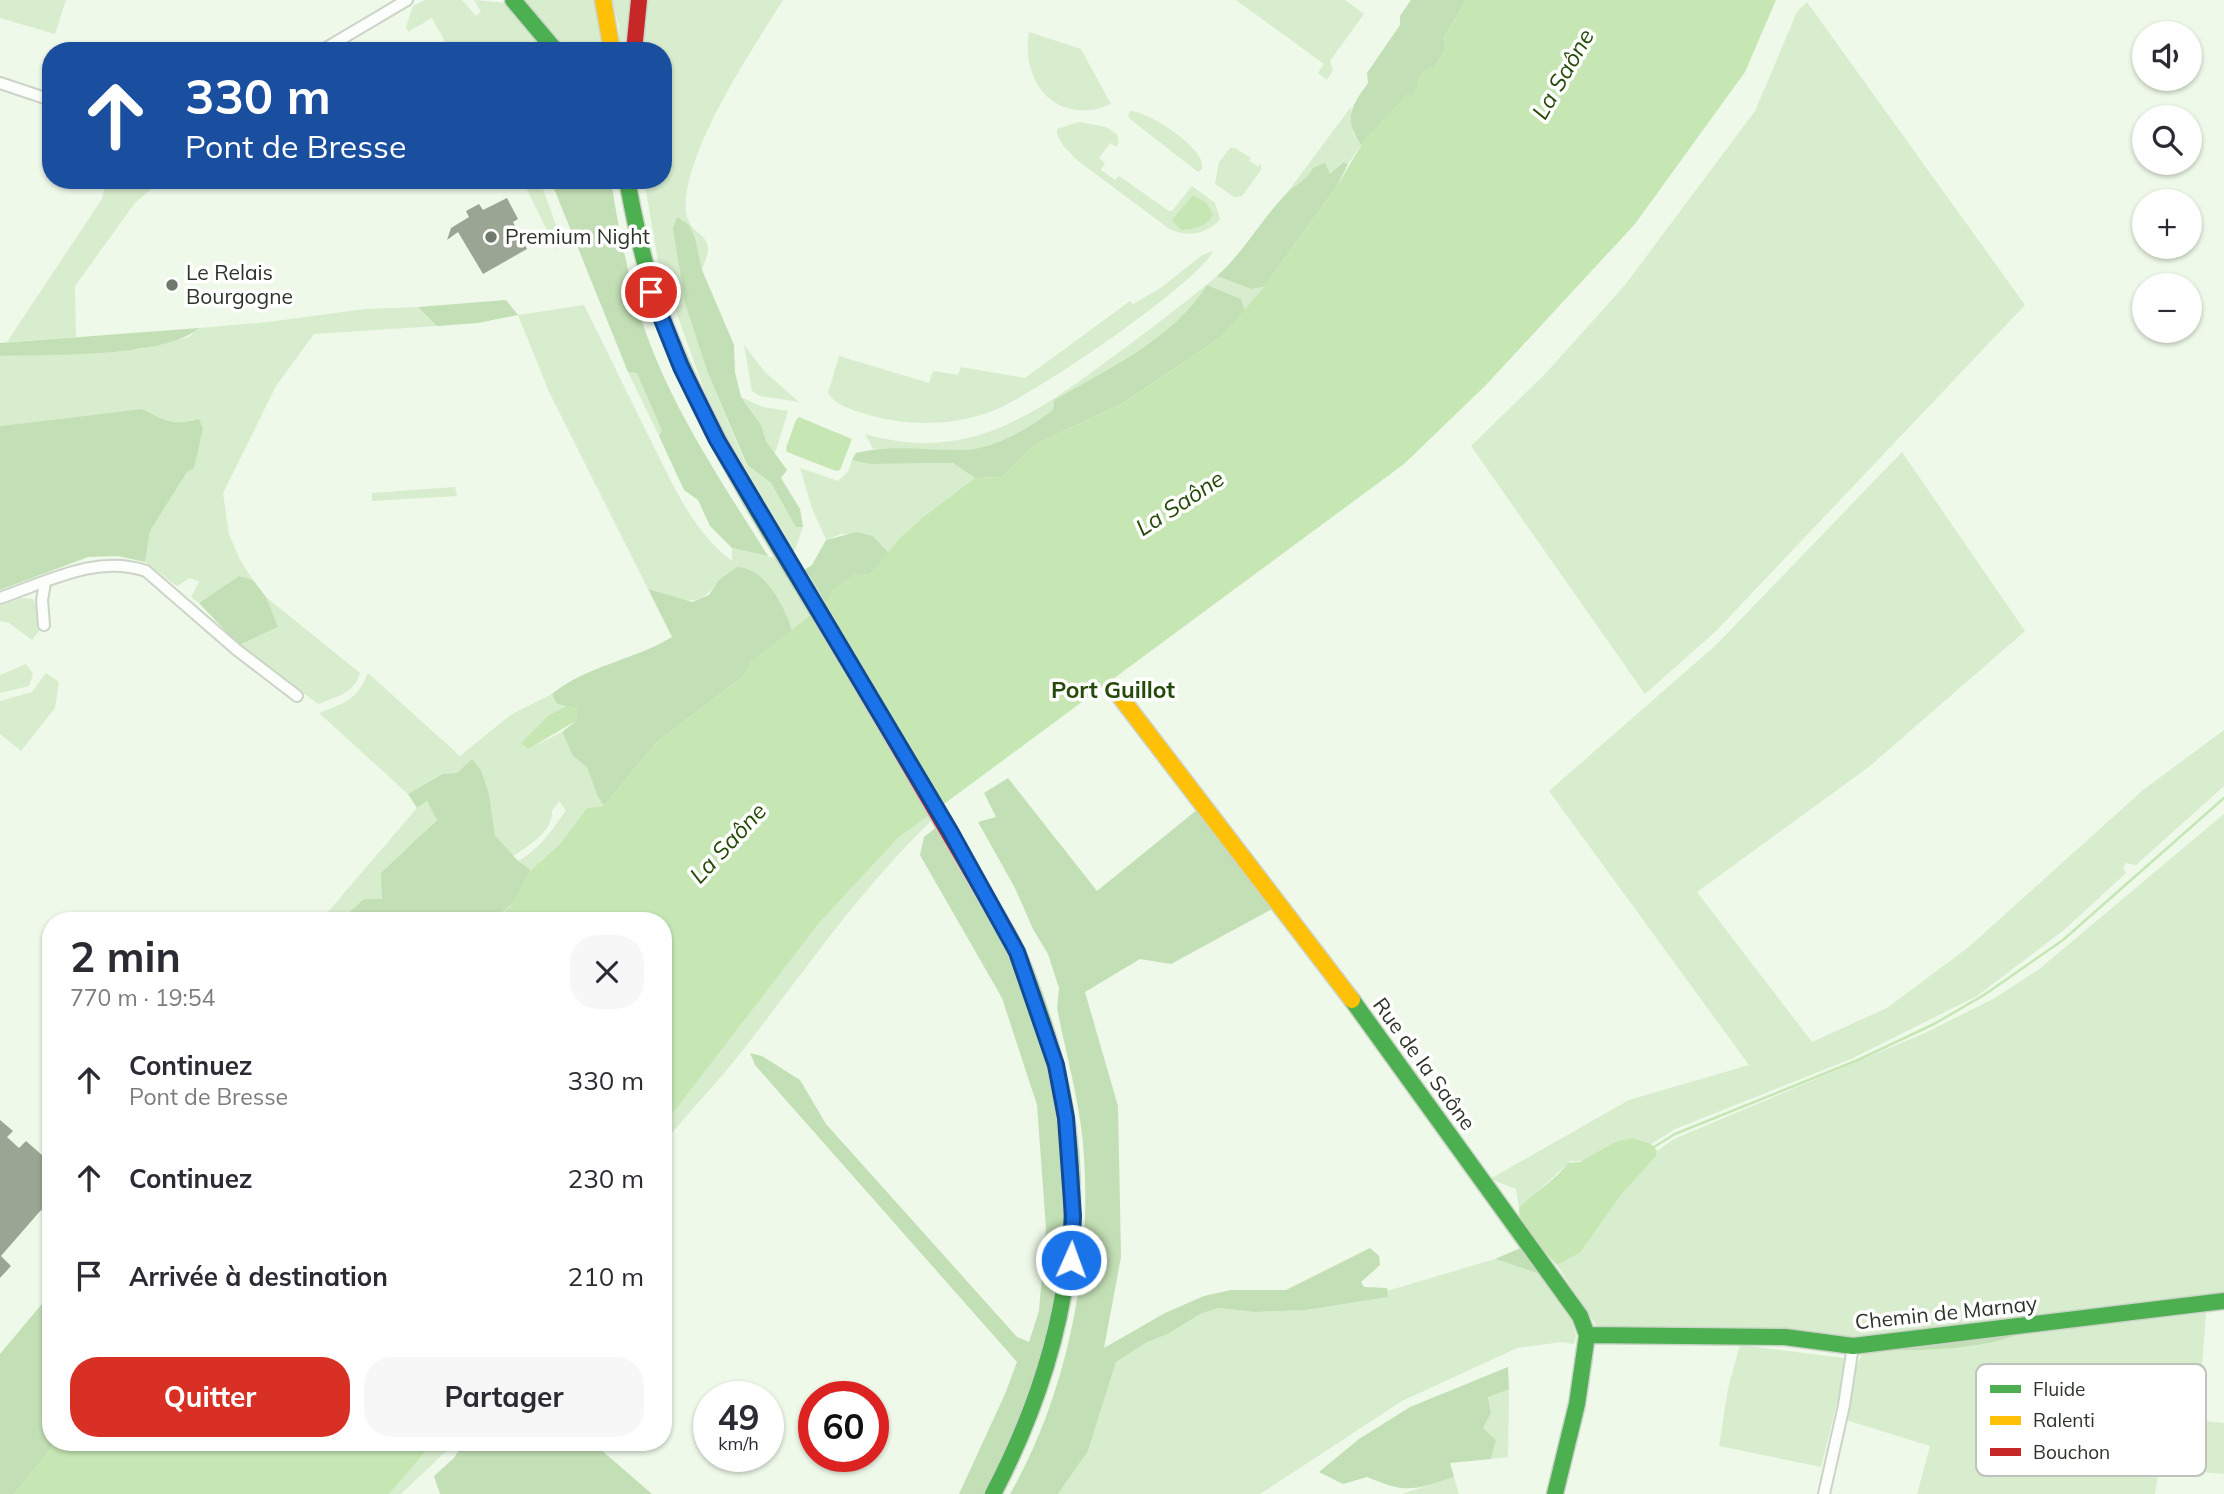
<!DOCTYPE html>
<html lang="fr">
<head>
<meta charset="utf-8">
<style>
	body { margin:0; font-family:Mulish,sans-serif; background:#f7f7f7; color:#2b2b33; height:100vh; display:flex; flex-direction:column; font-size:26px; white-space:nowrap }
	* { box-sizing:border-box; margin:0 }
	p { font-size:23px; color:#7c7c81 }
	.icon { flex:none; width:38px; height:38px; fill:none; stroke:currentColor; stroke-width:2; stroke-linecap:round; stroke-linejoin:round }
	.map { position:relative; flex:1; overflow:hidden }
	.sheet { position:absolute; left:42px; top:912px; width:630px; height:539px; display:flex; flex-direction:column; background:#fff; border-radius:28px; box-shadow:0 2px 5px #0004 }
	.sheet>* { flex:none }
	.guide { position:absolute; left:42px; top:42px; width:630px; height:147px; border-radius:28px; box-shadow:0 2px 5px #0004; background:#1a4fa0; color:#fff; overflow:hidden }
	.fabs { position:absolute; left:2132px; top:21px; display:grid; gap:14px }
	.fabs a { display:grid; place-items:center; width:70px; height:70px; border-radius:50%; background:#fff; box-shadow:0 2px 5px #0004; font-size:35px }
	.speed { position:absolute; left:693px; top:1381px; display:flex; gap:14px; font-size:35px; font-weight:700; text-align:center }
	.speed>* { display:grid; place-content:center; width:91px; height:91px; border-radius:50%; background:#fff; box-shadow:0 2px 5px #0004; line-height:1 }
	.speed small { font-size:18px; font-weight:400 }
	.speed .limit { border:10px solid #d22; background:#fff; color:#111 }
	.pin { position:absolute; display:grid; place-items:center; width:60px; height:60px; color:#fff; margin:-30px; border:4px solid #fff; border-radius:50%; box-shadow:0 2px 7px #0007 }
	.me { position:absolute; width:77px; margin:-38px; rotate:2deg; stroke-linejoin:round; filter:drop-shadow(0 0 5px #0008) }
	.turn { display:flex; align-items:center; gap:24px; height:147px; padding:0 28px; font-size:32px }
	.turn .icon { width:91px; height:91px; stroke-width:2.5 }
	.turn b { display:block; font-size:49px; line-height:60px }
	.round { display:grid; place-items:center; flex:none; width:74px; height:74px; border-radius:28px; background:#f7f7f7 }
	.summary { display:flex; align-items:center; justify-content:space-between; height:119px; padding:0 28px }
	h1 { font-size:42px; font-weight:700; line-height:52px }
	.action { display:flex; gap:14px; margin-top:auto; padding:14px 28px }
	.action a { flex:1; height:80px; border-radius:28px; background:#d93025; color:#fff; font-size:28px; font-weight:700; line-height:80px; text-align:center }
	.action a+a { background:#f7f7f7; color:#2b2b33 }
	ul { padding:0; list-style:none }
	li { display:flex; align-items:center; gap:21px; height:98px; padding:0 28px }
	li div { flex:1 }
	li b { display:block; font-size:26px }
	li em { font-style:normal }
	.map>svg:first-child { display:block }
	.green { fill:#d7edcd }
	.forest { fill:#c3dfb5 }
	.water { fill:#c6e7b4 }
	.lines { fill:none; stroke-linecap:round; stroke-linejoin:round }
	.stream { stroke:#c6e7b4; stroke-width:2.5 }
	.building { fill:#9aa693 }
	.street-casing { stroke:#ccd4c8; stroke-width:14 }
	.fast-casing { stroke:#ccd4c8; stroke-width:19 }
	.slow-casing { stroke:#ccd4c8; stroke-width:19 }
	.jam-casing { stroke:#ccd4c8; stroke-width:19 }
	.street { stroke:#fcfefc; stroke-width:10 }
	.fast { stroke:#4caf50; stroke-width:16 }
	.slow { stroke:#ffc107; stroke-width:16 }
	.jam { stroke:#c62828; stroke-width:16 }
	.route-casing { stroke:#114b97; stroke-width:18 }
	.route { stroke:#1a73e8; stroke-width:12 }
	.poi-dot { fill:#71796c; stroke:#fff; stroke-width:2.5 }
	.labels { text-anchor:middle; stroke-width:7; stroke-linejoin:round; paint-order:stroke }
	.poi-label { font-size:21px; fill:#2d3429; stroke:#fff; text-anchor:start }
	.street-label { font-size:21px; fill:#2d3429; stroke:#fff }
	.water-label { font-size:23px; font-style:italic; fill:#264b08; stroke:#fff }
	.neighbourhood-label { font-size:23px; font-weight:bold; fill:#264a09; stroke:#fff }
	.key { fill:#fff; stroke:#c0c2bf; stroke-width:2 }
	.key-label { font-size:19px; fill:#2d3429 }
</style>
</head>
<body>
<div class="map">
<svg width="2224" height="1494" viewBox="0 0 2224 1494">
	<rect width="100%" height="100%" fill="#eef9e9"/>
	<!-- green -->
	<path class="green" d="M0,0H66L55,34L0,18Z
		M425,0H462L476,16L481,12L474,0L507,3L551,51H450L432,18L408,32L406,27L413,6Z
		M523,0H595L604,51H566Z
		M612,0H635L630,51H620L619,27Z
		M648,0H783C750,53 693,137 686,198C682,235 708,230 708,249C708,256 704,264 702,270L695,238L708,373L746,465L771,483L796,526L803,527L793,555L712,412L658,261L644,180H663V51H641Z
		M1236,0H1345L1364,14L1330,61L1333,70L1327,80L1318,73L1324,64Z
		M1807,2L2025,305L1716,631L1645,694L1471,446L1546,373L1625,285L1755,111L1797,12Z
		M1029,32L1081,49L1111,104C1059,127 1020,85 1029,32Z
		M1351,107L1353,133L1361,145L1348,164L1342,162L1330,174L1310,176L1286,194Z
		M1130,111C1149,112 1192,141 1200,158C1202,161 1202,165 1202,169L1198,172L1130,119L1128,115Z
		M1079,122L1106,127L1117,134L1119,142L1116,147L1110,143L1099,158L1105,163L1101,170L1115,180L1119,176L1169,211H1172L1192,186L1215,203L1220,219C1207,235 1185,238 1168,228L1077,160C1069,151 1056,141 1057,129Z
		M1230,148H1235L1251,158L1249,161L1258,167L1261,164V170L1242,196L1234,197L1215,184L1219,162Z
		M106,180H162L135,203L75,286L76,337L7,342L102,199Z
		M522,180H552L543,189L561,239L557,250Z
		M1213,251C1200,282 1027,400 990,412C951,426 908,426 869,415C856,411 835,406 828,393L839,356L929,383L933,371L958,375L961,367L1025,378L1130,301L1133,304L1162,287L1202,255Z
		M1217,276L1251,289L1264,287L1245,311L1241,299L1207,285C1172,340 1109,368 1054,400L1053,410C1029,428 995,449 965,450C934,452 904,448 873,449L865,434C965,463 1030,418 1107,361C1144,334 1181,306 1217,276Z
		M584,305C606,349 627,393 649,437C672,482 691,530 732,561V548C753,553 798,560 812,578C817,586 821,595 826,604L792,630L791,626L718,581C698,613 678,598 648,589L549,392L518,315Z
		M418,307L437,326L314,334L276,386L223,493L229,534L240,560L253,580L239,576L199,603L191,597L199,582L190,578L177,586L145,562L150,531L187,472L194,467L203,429L172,423L142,409L0,426V356L143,349L189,337L199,328L268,322L365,309Z
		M744,345L764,371L799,402L760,396L752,391Z
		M628,372H637L662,431L659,436Z
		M741,397L763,407L788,411L775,453L766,441L761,425Z
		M1902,452L2025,631L1870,766L1697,892L1812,1042L1887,1008L1970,946L2143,790L2224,730V786L2136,865L2126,863L2123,868L2126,873L2064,930L1977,996L1851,1059L1675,1129L1651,1144C1604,1128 1601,1165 1571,1161L1519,1208L1516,1189L1490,1179L1629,1100L1749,1065L1549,791L1716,645Z
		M852,460L870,464L953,463L975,478C945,502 911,522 889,553L873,536L841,534L826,540L812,508L800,468L838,481L848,472Z
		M455,487L457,496L372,501V493Z
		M266,597L360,673C355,693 335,697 318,704L239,645L278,627Z
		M21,598L33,599L38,610L40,630L32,640L9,623L0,621V606Z
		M26,664L33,674L29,686L0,693V675Z
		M46,673L59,682L55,708L21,751L0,734V701L32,692Z
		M368,673L460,756L512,714L552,694L557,704L566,706L549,715L528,749L562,732L573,756L587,766L597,795L604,806L587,808L559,845L531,870L518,861C539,850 553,829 566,810L559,801L552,811C553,832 528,846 513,856L495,835L489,794L481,770L472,760L457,773L441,774L408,794L319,713C345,703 357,700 368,673Z
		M427,801L437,819L424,832L382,899H364L340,920H321L417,808Z
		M931,813L934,818C862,887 807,968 746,1046C720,1080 690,1110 663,1144V1126L820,922L898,838Z
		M2224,814V1293L2207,1298L1855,1338L1785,1332L1598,1328L1557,1265L1580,1253L1621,1195L1656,1156L1657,1151L1674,1139L1925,1033L1995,998L2038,970Z
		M1495,1259L1543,1275L1572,1321L1576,1336L1574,1344L1562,1342L1517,1348L1402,1401L1260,1494H1058L1088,1451L1116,1362L1147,1342L1168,1334L1200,1314L1218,1308L1255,1312L1306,1310L1388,1297L1387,1291Z
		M2206,1313L2198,1420L2224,1423V1474L2159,1468L2155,1494H1917L1930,1446L1846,1420L1853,1375L1863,1351C1915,1350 1974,1352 2023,1333Z
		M1740,1345L1844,1358L1842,1382L1821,1467L1719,1446L1728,1388Z
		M1509,1389L1508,1457L1491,1459L1496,1440L1483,1428L1491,1413L1488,1396Z
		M434,1442H456L401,1494H389Z
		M1454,1477L1459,1494H1402Z"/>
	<!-- forest -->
	<path class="forest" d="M1411,0H1467L1444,37L1446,49L1434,68C1415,70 1422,84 1413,96L1407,95L1361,145C1343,118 1351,107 1368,83L1367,73L1400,25V16Z
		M1343,162L1348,164L1337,186L1264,287L1251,289L1217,276C1244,252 1261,220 1285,195C1294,185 1307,181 1313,168L1325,163L1330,174Z
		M611,180C618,227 628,276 642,321C669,405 722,482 768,556L732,548L710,526L698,500L684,490L659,436L662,431L637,373L628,372L551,181Z
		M677,217L689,225L695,238L702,270L734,345L735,372L741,397L761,425L766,441L787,470L781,478L800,509L803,527H796L771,483L747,465L708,373L685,303L673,228Z
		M1207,285L1241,299L1245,311L1221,337L1123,403L1034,445L1002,477L975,478L953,463L870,464L852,460L856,453C892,444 927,451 964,450C995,449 1029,428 1053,410L1054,400C1109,368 1172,340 1207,285Z
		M506,300L518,315L478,323L437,326L418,307Z
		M199,328C166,358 47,354 0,356V343Z
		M142,409C165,420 173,427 199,419L203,429L194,468L187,472L150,531L145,562L118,556L88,557L0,590V426Z
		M857,532L873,536L889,553L870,574C848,575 836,585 826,604L811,578L804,570L812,565L826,540Z
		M737,567C766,568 784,607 792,630L745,675L656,743L604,806L597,795L587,767L573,756L562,732L576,721L577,708L557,704L552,694C586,666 634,660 672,637L648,589L692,602L709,595L718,581Z
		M239,576L253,580L266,597L278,627L239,645L199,603Z
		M472,759L481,770L489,794L495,835L518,861L531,870C517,895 513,917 480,918L478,920H340L364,899H382L381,873L437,820L427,801L417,808L408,794L442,774L457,773Z
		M1008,778L1097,891L1198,809L1272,909L1171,964L1140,959L1085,992L1118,1106L1121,1257L1104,1348L1165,1313L1204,1296L1231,1290H1286L1370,1248L1379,1256L1380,1265L1361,1282L1364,1287L1387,1288L1388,1297L1306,1310L1255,1312L1218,1308L1200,1314L1168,1334L1147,1342L1116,1362L1088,1451L1058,1494H1010C1070,1389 1095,1254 1082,1134C1077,1092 1065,1049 1057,1008L1059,988L1048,954L1033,929L1015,888L978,822L996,817L984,793Z
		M939,825C966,873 994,921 1016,971C1089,1137 1076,1339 985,1494H959L1005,1394L1017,1362L755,1065L750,1053L762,1056L800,1080L826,1124L1017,1337L1029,1342L1039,1311L1046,1228L1037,1105L1002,998L920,855L924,837Z
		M1525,1246L1543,1275L1495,1259Z
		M51,1293V1442H57L14,1494H0V1354Z
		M2023,1333C1974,1352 1915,1350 1863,1351Z
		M1508,1367L1509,1389L1488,1397L1491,1413L1483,1428L1496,1440L1491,1459L1450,1463L1454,1477C1414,1490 1407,1494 1367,1477L1343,1484L1319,1472L1359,1439L1410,1407Z
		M464,1442H592L652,1494H440L434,1476L454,1458Z"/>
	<!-- water -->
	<path class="water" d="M1467,0H1776L1745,72L1635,224L1485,386L1404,464L898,838L820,922L663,1126V920H478L480,918L497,917L510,907L531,870L559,845L587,808L604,806L656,743L745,675L750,662L825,604L834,588L855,574H870L899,539L922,518L975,478L1002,477L1034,445L1123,403L1221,337L1264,287L1337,186L1365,139L1407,95H1413C1422,84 1415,70 1434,68L1446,49L1444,37Z
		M1193,195L1206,203L1213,214C1208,227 1193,229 1181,230L1172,220Z
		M799,417L852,439L840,470L836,471L787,452L786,448L796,420Z
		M566,706L578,707L576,721L528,749L521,743L549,715Z
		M1632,1138L1651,1144L1657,1151L1656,1156L1621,1195L1580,1253L1557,1265L1520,1226L1519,1208C1534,1192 1555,1181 1568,1163L1580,1162L1615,1142Z
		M57,1442H434L389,1494H14Z"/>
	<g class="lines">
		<!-- stream -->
		<path class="stream" d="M1654,1147L1675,1134L1858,1060L1934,1024L1984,995L2063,940L2224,798"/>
	</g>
	<!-- building -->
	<path class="building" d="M507,198L518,219L513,222L527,249L483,274L458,232L447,240L451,228L469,217L466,211L479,204L483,210Z
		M0,1120L13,1131L7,1137L19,1148L26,1141L51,1163V1217L41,1210L1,1256L11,1266L0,1278Z"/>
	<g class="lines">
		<!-- street casing -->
		<g class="street-casing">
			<path id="street" d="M321,51L407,0
				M0,83L51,100
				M0,598C47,582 96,554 146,571L237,650L297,696
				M44,625L42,600L45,583
				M1824,1494L1844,1405L1853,1346"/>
		</g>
		<!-- fast casing -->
		<g class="fast-casing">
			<path id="fast" d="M513,0L556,51
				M627,180C637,233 648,285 669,335C715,450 785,556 849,662
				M1352,1000L1580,1316L1587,1335L1577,1404L1555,1494
				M1587,1335L1785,1337L1853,1346L2224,1301
				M993,1494C1073,1341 1098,1182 1041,1017C1031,988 1022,960 1007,933"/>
		</g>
		<!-- slow casing -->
		<g class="slow-casing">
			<path id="slow" d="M603,0L612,51
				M1118,694L1352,1000"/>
		</g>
		<!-- jam casing -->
		<g class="jam-casing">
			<path id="jam" d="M634,51L639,0
				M849,662L1007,933"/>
		</g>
		<!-- street -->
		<use href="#street" class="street"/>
		<!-- fast -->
		<use href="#fast" class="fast"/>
		<!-- slow -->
		<use href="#slow" class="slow"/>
		<!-- jam -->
		<use href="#jam" class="jam"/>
	</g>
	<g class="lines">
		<!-- route casing -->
		<g class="route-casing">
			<path id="route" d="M651,292L681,367L717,440L950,831L1017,952L1056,1065L1066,1118L1073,1216L1071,1260"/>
		</g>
		<!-- route -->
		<use href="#route" class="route"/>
	</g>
	<!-- markers -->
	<g class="poi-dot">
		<circle cx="491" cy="237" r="7"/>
		<circle cx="172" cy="285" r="7"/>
	</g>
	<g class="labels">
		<!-- poi labels -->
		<g class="poi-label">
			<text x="505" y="244">Premium Night</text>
			<text x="186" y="280">Le Relais<tspan x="186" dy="24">Bourgogne</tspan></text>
		</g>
		<!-- street labels -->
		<g class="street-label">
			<text transform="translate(1424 1064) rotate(54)" y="7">Rue de la Saône</text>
			<text transform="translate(1946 1313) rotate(-6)" y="7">Chemin de Marnay</text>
		</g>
		<!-- water labels -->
		<g class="water-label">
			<text transform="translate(1563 74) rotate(-60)" y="8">La Saône</text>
			<text transform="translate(1180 503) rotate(-33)" y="8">La Saône</text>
			<text transform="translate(728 843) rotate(-47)" y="8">La Saône</text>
		</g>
		<!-- neighbourhood labels -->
		<g class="neighbourhood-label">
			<text x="1113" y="698">Port Guillot</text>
		</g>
	</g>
	<!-- legend -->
	<rect x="1976" y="1364" width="230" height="112" rx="10" class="key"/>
	<rect x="1990" y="1385" width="31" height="8" fill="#4caf50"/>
	<rect x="1990" y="1416" width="31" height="9" fill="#ffc107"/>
	<rect x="1990" y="1448" width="31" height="8" fill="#c62828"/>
	<g class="key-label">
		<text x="2033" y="1396">Fluide</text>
		<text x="2033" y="1427">Ralenti</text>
		<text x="2033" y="1459">Bouchon</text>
	</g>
</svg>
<div class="fabs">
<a><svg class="icon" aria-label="sound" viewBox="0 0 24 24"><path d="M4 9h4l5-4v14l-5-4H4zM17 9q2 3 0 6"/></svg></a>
<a><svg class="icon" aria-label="search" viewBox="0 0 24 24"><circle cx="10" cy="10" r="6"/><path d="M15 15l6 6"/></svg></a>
<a>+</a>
<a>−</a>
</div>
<div class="speed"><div>49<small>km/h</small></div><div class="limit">60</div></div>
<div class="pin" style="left:651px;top:292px;background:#d93025"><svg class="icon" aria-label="arrive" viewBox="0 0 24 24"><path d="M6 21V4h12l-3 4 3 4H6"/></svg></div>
<svg class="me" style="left:1071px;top:1260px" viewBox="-20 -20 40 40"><circle r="17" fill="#1a73e8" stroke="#fff" stroke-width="3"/><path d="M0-11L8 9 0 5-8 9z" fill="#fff"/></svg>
<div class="guide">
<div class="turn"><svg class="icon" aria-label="ahead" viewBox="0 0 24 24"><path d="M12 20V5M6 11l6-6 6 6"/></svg><div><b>330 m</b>Pont de Bresse</div></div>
</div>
<section class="sheet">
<div class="summary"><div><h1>2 min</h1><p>770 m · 19:54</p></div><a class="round"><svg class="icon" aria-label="close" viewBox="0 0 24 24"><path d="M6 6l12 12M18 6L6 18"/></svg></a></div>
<ul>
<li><svg class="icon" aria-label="ahead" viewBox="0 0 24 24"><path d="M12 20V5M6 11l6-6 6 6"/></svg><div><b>Continuez</b><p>Pont de Bresse</p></div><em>330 m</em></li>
<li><svg class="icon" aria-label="ahead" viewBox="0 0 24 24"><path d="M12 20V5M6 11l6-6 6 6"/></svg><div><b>Continuez</b></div><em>230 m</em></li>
<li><svg class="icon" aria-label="arrive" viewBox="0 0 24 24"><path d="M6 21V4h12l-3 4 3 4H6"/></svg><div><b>Arrivée à destination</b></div><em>210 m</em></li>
</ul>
<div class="action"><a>Quitter</a><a>Partager</a></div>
</section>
</div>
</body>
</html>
